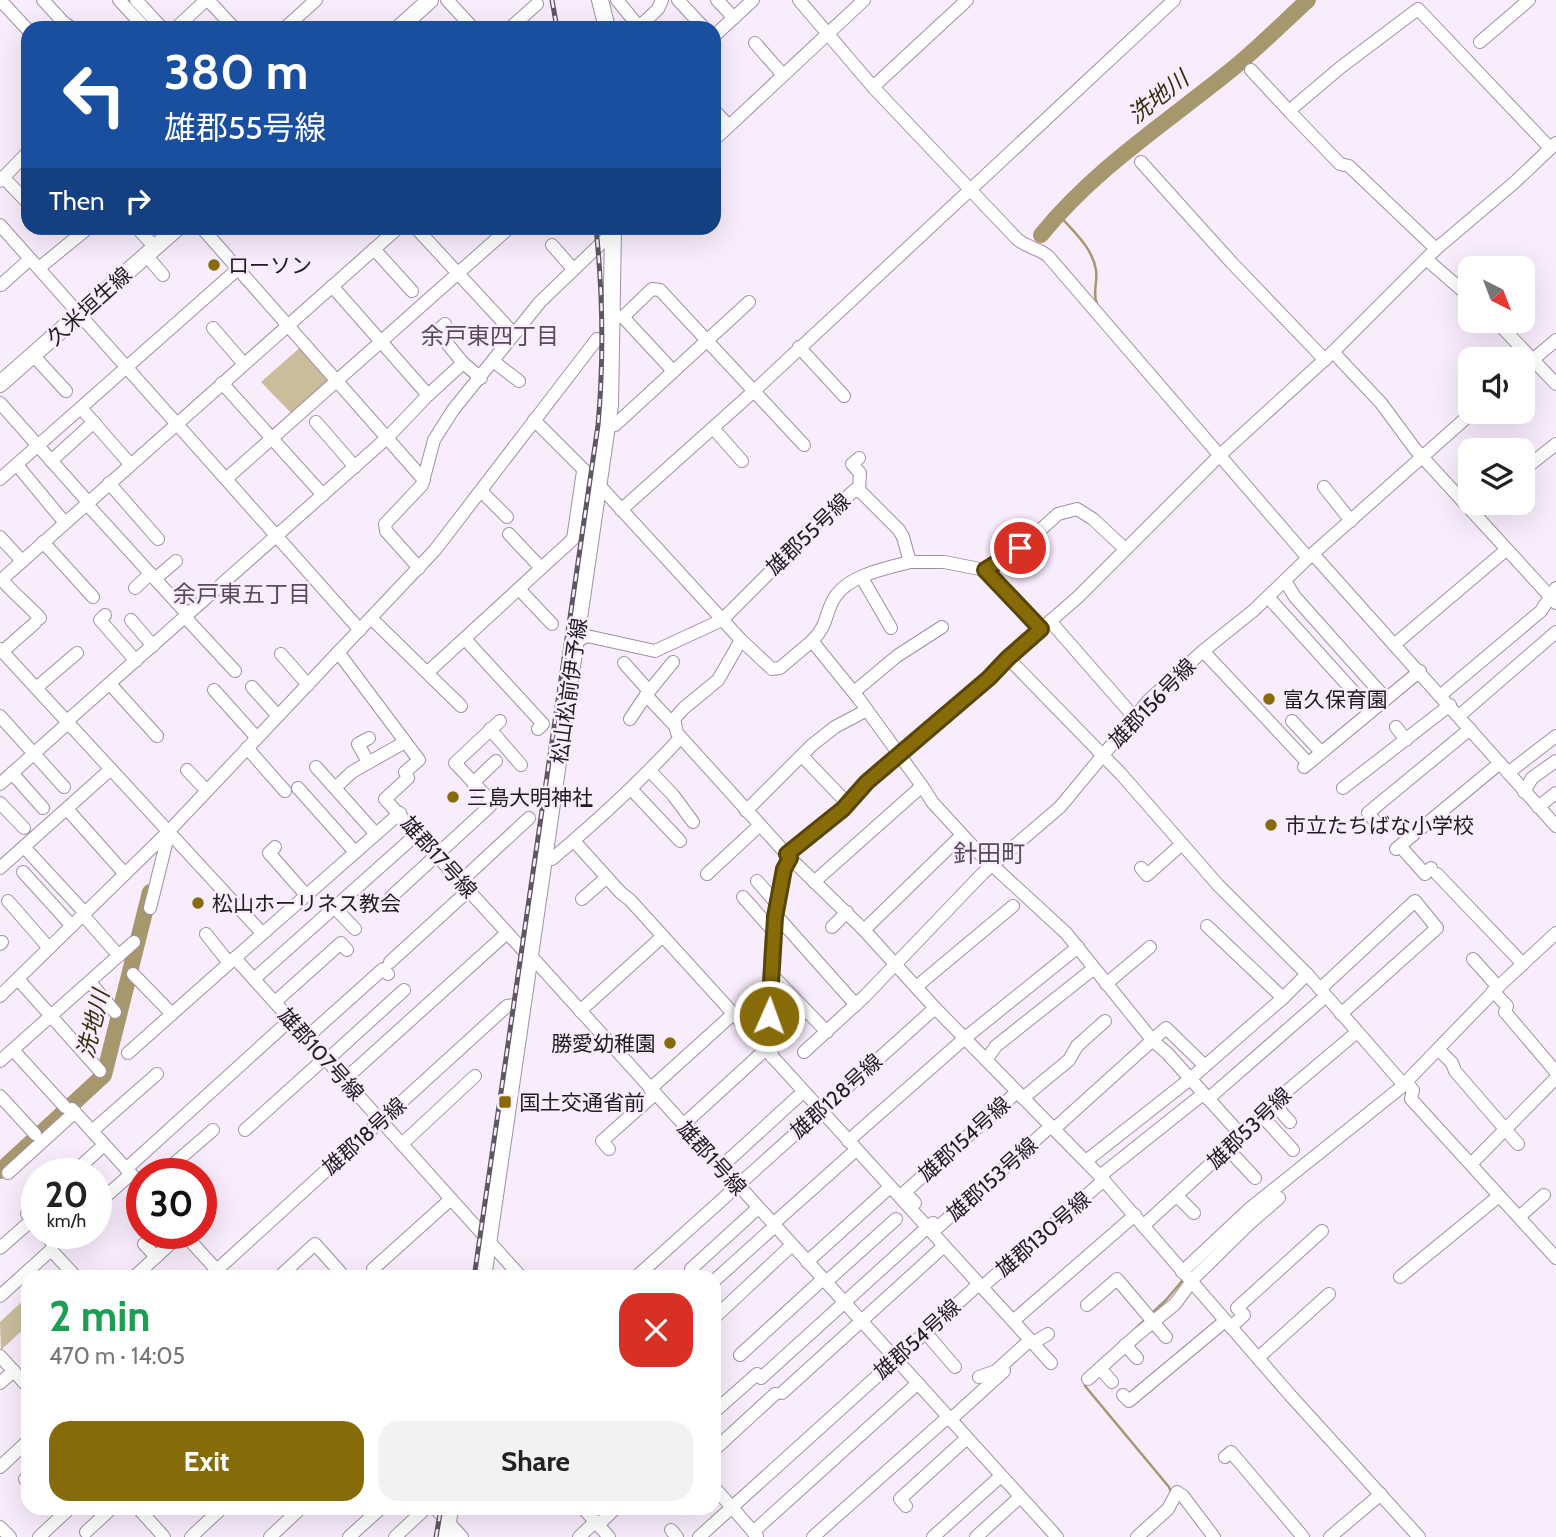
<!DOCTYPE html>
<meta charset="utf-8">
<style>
body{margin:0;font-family:Cabin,"Noto Sans JP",sans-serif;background:#f2f2f2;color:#222;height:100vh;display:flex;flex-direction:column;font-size:26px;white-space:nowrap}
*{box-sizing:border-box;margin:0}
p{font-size:23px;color:#767676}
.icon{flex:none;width:38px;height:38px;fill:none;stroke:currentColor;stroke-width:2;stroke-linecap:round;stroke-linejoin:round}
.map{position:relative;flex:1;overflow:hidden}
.side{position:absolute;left:21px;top:1270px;width:700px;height:245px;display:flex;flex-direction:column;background:#fff;border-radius:21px;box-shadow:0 7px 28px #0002}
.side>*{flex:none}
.banner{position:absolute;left:21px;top:21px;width:700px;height:214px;border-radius:21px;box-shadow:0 7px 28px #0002;background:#1a4fa0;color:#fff;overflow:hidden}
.needle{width:46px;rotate:138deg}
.fabs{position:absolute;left:1458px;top:256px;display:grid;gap:14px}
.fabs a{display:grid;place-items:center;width:77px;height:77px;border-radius:14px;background:#fff;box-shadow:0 7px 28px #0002;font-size:35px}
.speed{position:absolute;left:21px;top:1158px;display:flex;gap:14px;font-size:35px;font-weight:700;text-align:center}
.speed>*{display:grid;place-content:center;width:91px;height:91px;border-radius:50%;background:#fff;box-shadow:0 7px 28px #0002;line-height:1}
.speed small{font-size:18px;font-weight:400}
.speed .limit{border:10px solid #d22;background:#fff;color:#111}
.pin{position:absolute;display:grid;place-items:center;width:60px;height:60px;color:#fff;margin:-30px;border:4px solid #fff;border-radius:50%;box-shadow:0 2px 7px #0007}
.me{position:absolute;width:77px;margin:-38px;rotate:2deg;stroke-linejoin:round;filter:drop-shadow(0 0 5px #0008)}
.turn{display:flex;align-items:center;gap:24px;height:147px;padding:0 28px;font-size:32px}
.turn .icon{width:91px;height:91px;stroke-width:2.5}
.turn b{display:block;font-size:49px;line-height:60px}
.then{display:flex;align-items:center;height:66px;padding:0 28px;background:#0003;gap:14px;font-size:26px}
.round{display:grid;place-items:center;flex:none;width:74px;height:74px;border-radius:21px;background:#f2f2f2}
.head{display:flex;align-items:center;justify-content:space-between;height:119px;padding:0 28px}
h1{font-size:42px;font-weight:800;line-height:52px;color:#1e9e55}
.cta{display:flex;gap:14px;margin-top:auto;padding:14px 28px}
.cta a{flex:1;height:80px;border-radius:21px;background:#866b08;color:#fff;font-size:28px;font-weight:800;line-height:80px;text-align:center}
.cta a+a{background:#f2f2f2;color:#222}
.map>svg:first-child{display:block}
.green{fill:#c9bd9c}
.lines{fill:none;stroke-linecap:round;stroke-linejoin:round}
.stream{stroke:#a6976d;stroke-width:2.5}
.river{stroke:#a6976d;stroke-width:16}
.minor-casing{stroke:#9f90a3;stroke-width:14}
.major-casing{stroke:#9f90a3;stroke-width:18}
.minor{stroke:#fff;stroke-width:12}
.major{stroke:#fff;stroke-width:16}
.rail-casing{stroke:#5e5660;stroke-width:5}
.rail{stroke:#f9ecfd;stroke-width:2.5;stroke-dasharray:8;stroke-linecap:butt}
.route-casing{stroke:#574605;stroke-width:18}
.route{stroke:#866b08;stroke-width:12}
.poi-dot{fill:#866b08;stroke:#f9ecfd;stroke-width:2.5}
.labels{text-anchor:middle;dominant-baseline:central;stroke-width:5;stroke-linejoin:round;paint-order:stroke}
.poi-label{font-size:21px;fill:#211b22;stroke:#f9ecfd;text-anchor:start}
.street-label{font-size:21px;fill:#211b22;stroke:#f9ecfd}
.water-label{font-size:23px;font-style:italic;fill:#3a2e0a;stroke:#f9ecfd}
.neighbourhood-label{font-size:23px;fill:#584a5b;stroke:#f9ecfd}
.quarter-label{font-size:24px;fill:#584a5b;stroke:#f9ecfd}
</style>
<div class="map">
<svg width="1556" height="1537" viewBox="0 0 1556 1537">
<rect width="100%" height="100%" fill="#f9ecfd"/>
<g class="green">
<path d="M303 345 334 380 294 416 261 382Z"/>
<path d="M28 1296V1325L1 1350 0 1322Z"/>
</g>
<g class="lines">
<g class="stream">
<path d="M1058 214C1072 230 1093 248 1096 270 1098 282 1092 293 1097 304"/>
<path d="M1151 1314 1166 1300 1182 1281"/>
<path d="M1136 1328 1146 1319"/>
<path d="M1085 1383V1386L1169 1487 1171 1492"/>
</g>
<g class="river">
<path d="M1041 235C1096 167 1169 121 1236 66 1261 45 1284 22 1308 0"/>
<path d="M0 1171 104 1075 150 892"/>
</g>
<defs>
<g id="minor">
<path d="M0 0 28 30"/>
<path d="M43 0 64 23 72 28"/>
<path d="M119 0 145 28"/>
<path d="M136 0 162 28"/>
<path d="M208 0 234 28"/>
<path d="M447 0 473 28"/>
<path d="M617 0 640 28"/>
<path d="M678 0 704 28"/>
<path d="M717 0 734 18"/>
<path d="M799 0 873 87 1017 239C1026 247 1038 248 1048 256L1308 558"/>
<path d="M639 27 658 9 662 0"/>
<path d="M176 28 206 0"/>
<path d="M285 28 316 0"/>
<path d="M510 28 537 4"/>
<path d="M714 36 753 0"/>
<path d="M1480 42 1529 0"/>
<path d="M755 43 783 75"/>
<path d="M1251 70 1289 111"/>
<path d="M873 87 967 0"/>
<path d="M714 110 729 126"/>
<path d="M714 140 864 0"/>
<path d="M1141 162 1232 263 1325 360"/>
<path d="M3 177 28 203"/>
<path d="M0 181 28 152"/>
<path d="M0 225 360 630"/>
<path d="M137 228 155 247"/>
<path d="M202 228 424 480"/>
<path d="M416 228 514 334"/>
<path d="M552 245 573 269"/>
<path d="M374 249 412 291"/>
<path d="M1436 249 1349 166 1340 164 1289 111 1341 67 1418 9 1550 148"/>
<path d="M146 255 163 275"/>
<path d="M1426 259 1470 297"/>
<path d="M39 268 88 228"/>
<path d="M1 285 30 259"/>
<path d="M332 286 428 395"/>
<path d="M612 316 623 317 652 289 660 290 804 445"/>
<path d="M623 317 673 371"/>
<path d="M1495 320 1556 384"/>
<path d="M445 324 437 331 463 363 481 378"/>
<path d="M213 328 244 364"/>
<path d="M799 347 844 396"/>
<path d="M1333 352 1381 403 1415 449 1556 603"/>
<path d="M33 355 66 391"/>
<path d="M493 361 519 381"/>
<path d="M1522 369 1556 340"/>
<path d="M222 383 323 495"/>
<path d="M0 403 88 502"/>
<path d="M81 408 130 464"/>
<path d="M534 420 599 485 741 640 772 669 780 668 812 641 859 699 922 786 814 882"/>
<path d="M316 422 355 467"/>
<path d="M607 427 615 425 749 302"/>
<path d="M713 428 742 461"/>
<path d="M51 461 94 422"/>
<path d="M17 465 65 523"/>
<path d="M1522 471 1556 444"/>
<path d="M0 479 239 268"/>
<path d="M226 479 509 228"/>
<path d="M109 483 158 539"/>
<path d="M1324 487 1351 521"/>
<path d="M859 490 860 473 852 464 859 458"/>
<path d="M481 491 507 517"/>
<path d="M86 503 188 615"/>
<path d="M621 510 754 391 1174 0"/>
<path d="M509 534 541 568"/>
<path d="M0 537 22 561"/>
<path d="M43 542 93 597"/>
<path d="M1313 554 1556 826"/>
<path d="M419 568 386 531 385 524 422 485 434 440 453 410 540 302 615 230"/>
<path d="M985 570 1020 548 1058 514 1077 509 1093 519 1125 549"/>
<path d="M862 578 891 628"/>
<path d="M1 579C14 594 27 604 40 618"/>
<path d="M155 579 176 561"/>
<path d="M0 581 398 228"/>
<path d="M1285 581 1295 597 1386 699"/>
<path d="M135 588 150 574"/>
<path d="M519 589 552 624"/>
<path d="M1268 597 1371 711"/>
<path d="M105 615 100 620 136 661"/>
<path d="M185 617 235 671"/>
<path d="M371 618 461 706"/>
<path d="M131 620 153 646"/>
<path d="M1050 621 1134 717"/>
<path d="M465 639 543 724 538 729"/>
<path d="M741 640 718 680 684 708 674 719 677 733 790 858 864 930 935 1008 1100 1176 1290 1395 1419 1537"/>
<path d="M577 641 587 636 655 651 722 620 777 565 800 538 857 488 899 530 903 537 910 562H944L985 570 1041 629"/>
<path d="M812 641C829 624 824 614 835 597 849 575 887 568 910 562"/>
<path d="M1395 644 1506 550"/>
<path d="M0 649 262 933"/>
<path d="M3 651 35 623"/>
<path d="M1203 651 1308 763"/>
<path d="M338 652 419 760 405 772 408 778 385 799 522 949 531 956 1057 1537"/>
<path d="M281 654 308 685"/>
<path d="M1008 658 1121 774 1218 885 1307 974 1404 1085 1406 1082 1413 1090 1411 1099 1556 1258"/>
<path d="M624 663 649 691"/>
<path d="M428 672 573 539 583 471"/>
<path d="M110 684 157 736"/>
<path d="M252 687 278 716"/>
<path d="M36 688 77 653"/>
<path d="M214 690 257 738"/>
<path d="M854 692 897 656 942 627"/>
<path d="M646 695 673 724"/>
<path d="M1441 695 1541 611 1556 588"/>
<path d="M0 716 64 787"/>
<path d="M1459 716 1556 632"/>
<path d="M630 719 646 695 673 662"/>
<path d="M1292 721 1321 752"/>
<path d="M66 722 388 437 427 396 463 363"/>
<path d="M1396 727 1406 740"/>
<path d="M490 729 521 765"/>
<path d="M247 748 285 791"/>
<path d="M802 756 848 804"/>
<path d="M368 762 358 744 369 738"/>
<path d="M316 767 376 834"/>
<path d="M1304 767 1420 671"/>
<path d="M187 770 207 791"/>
<path d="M650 771 673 795 693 822"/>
<path d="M12 773 43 808"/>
<path d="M1508 773 1556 736"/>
<path d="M473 783 496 761"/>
<path d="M0 784 68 723"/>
<path d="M922 786 933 803 979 853 1066 933 1153 1041 1167 1053 1242 1136"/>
<path d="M298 788 355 852"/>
<path d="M335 788 352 772 405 742"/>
<path d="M1343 788 1450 705"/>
<path d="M632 790 680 841"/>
<path d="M1524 792 1532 778 1556 761"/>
<path d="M0 803 24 828"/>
<path d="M1538 807 1556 793"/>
<path d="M67 809 125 874"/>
<path d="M746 811 812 745 835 727 867 710"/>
<path d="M400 813 235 958 522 1278"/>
<path d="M1378 825 1368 813 1470 729"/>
<path d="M574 841 621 893 630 900 979 1284"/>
<path d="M1400 846 1425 874 1431 868"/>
<path d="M24 847 85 913"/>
<path d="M275 847 269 853 306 895"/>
<path d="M1396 849 1500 763"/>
<path d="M787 854 843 809 867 782 989 678 1008 658 1078 597 1219 456 1333 352 1436 249 1515 182 1556 143"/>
<path d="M545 860 552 859C597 821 640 782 680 738"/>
<path d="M0 868 111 769"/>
<path d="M1141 868 1147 875 1182 844"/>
<path d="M23 872 72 926"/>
<path d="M707 874 760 825"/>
<path d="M1437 874 1523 964"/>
<path d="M461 881 529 818"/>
<path d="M757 881 777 904"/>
<path d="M391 897 490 806 488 798 455 763 500 721"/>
<path d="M743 897 774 932"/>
<path d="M582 899 606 878"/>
<path d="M8 901 49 948"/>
<path d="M150 908 169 832"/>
<path d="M335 908 355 929"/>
<path d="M775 914 856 1005"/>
<path d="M83 915 119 956"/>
<path d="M1207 926 1283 998 1307 974"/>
<path d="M832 927 847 912"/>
<path d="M864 930 962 835"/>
<path d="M206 934 229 963"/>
<path d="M0 944 2 942"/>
<path d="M1473 959 1498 987"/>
<path d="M390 962 469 890"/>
<path d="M133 974 172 1014"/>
<path d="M771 974 827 1032"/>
<path d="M18 979 100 1071"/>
<path d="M254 979 418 833"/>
<path d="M90 982 115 1012"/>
<path d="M1106 984 1150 947"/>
<path d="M916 987 1013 906"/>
<path d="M1320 989 1415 901 1437 928 1341 1014"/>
<path d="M1493 991 1507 1006 1505 1012 1556 1072"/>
<path d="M0 996 169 831 435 550 597 339"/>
<path d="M275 1002 341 943 347 950"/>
<path d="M580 1011 663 936"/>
<path d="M307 1037 383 969 388 974"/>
<path d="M1438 1049 1452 1063 1455 1071 1518 1144"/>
<path d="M13 1050 65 1107"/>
<path d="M804 1052 865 996 983 873 1060 807 1148 701 1203 651 1253 611 1308 558 1474 411"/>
<path d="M128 1053 235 958"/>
<path d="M772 1057C768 1002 766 907 790 858"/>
<path d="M327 1060 404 990"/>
<path d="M986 1060 996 1046 1093 969"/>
<path d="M0 1061 134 942"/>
<path d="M344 1080 507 933"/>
<path d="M1406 1082 1498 987 1556 933"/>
<path d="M650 1089 733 1014"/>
<path d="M0 1096 35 1134"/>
<path d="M1023 1098 1069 1060 1077 1046 1105 1021"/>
<path d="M1208 1099 1326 996"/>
<path d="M1274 1104 1290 1122"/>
<path d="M72 1109 142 1186"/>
<path d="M1262 1116 1293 1150"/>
<path d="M683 1125 765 1050"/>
<path d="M1054 1129 1166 1028 1205 1066"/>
<path d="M245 1130 325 1058"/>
<path d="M92 1131 157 1074"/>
<path d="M848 1141 965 1038 1078 947"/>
<path d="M402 1144 475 1076"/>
<path d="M609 1149 602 1141 655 1094"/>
<path d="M1228 1149 1255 1178"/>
<path d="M1086 1161 1190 1079 1283 998"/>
<path d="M1471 1164 1556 1078"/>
<path d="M721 1167 803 1092"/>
<path d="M126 1169 290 1020"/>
<path d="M8 1173 75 1112"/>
<path d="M72 1174 104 1145"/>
<path d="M162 1174 213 1130"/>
<path d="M1100 1176 1203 1094"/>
<path d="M1177 1196 1194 1213"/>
<path d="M915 1203 905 1192 1017 1092"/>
<path d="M96 1205 131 1174"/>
<path d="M1519 1217 1544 1195"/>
<path d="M34 1222 27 1214 37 1206"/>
<path d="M933 1223 937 1228 1051 1126"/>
<path d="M773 1224 856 1150"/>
<path d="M1143 1226 1252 1126 1287 1091 1357 1032"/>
<path d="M44 1234 53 1243 63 1234"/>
<path d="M184 1234 224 1278"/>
<path d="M144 1244 156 1257"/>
<path d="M0 1248 32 1220"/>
<path d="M51 1250 77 1278"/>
<path d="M807 1262 890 1187"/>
<path d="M373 1269 451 1199"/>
<path d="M691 1269 758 1208"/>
<path d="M1182 1272 1248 1210 1404 1085"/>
<path d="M1400 1277 1499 1196"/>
<path d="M133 1278 181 1234"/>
<path d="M208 1278 507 1006 524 1004"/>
<path d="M278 1278 315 1244 340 1272 334 1278"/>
<path d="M635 1278 935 1008"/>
<path d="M714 1281 775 1226"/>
<path d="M826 1282 896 1219"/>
<path d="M982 1287 1104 1180"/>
<path d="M0 1296 51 1250 53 1243"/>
<path d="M1087 1305 1117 1279 1166 1337"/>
<path d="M715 1317 792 1245"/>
<path d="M1013 1321 1051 1363"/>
<path d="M1231 1327 1244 1315 1237 1308 1322 1231"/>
<path d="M925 1332 955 1367"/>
<path d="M1033 1343 1048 1334"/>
<path d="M1125 1345 1137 1358"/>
<path d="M740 1355 823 1279"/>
<path d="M0 1356 28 1387"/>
<path d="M1258 1358 1329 1294"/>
<path d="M1100 1368 1112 1382"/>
<path d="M979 1377 996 1371 1030 1340"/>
<path d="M761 1378 931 1224"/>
<path d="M1088 1379 1137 1335 1175 1304 1195 1277 1249 1224 1279 1198"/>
<path d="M0 1383 14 1371"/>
<path d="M782 1393 944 1246"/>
<path d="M1123 1395 1129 1401 1225 1321"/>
<path d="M714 1412 757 1374"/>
<path d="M950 1420 1004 1371"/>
<path d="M714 1450 775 1394"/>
<path d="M1225 1457 1231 1452 1303 1537"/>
<path d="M0 1467 28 1441"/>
<path d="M25 1479 28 1476"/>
<path d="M714 1487 757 1536"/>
<path d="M906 1506 900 1499 967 1438"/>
<path d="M138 1508 164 1537"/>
<path d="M435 1508 462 1537"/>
<path d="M583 1508 609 1537"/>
<path d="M598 1525 616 1508"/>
<path d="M0 1527 10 1537"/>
<path d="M671 1530 677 1537"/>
<path d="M86 1532 112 1508"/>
<path d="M753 1532 918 1383"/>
<path d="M39 1537 70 1508"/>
<path d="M191 1537 222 1508"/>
<path d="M270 1537 301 1508"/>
<path d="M349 1537 381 1508"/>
<path d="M395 1537 426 1508"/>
<path d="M579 1537 595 1522"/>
<path d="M699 1537 979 1284 1013 1321 1135 1215"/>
<path d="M813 1537 948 1417"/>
<path d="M933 1537 1001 1476"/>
<path d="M976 1537 1020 1497"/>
<path d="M1137 1537 1168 1509 1177 1492 1183 1496 1214 1537"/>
<path d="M1330 1537 1381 1494"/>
</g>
<g id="major">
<path d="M600 0 607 28"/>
<path d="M399 28 430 0"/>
<path d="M0 384 177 228"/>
<path d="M483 1278 610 405 613 228"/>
<path d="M446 1537 450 1508"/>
</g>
</defs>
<use href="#minor" class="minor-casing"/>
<use href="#major" class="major-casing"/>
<use href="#minor" class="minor"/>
<use href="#major" class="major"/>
<defs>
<g id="rail">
<path d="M552 0 557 28"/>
<path d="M474 1278 598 425C604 358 603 295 596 228"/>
<path d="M436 1537 441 1508"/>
</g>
</defs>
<use href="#rail" class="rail-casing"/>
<use href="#rail" class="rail"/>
</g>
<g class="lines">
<defs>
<path id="route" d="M769 1016 775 917 784 869 790 858 787 854 843 809 867 782 989 678 1008 658 1041 629 985 570 1020 548"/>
</defs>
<use href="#route" class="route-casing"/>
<use href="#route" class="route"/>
</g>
<g class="poi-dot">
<circle cx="214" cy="265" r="7"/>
<circle cx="1269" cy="699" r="7"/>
<circle cx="453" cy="797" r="7"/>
<circle cx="1271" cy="825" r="7"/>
<circle cx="198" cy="903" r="7"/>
<circle cx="670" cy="1043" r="7"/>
<rect x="498" y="1095" width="14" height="14" rx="3.5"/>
</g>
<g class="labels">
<g class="poi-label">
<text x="228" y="265">ローソン</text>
<text x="1283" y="699">富久保育園</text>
<text x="467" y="797">三島大明神社</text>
<text x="1285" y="825">市立たちばな小学校</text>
<text x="212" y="903">松山ホーリネス教会</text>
<text x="656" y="1043" text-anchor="end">勝愛幼稚園</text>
<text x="519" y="1102">国土交通省前</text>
</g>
<g class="street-label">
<text transform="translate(89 306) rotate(-42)">久米垣生線</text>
<text transform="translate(808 534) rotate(-44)">雄郡55号線</text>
<text transform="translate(569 691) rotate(-82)">松山松前伊予線</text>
<text transform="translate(1152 703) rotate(-46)">雄郡156号線</text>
<text transform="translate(439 857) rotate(48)">雄郡17号線</text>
<text transform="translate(321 1054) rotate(48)">雄郡107号線</text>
<text transform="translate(836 1096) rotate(-42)">雄郡128号線</text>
<text transform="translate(1249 1128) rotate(-44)">雄郡53号線</text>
<text transform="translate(364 1136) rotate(-42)">雄郡18号線</text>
<text transform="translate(964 1139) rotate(-42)">雄郡154号線</text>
<text transform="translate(712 1158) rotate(48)">雄郡1号線</text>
<text transform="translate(992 1179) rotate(-42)">雄郡153号線</text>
<text transform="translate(1043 1234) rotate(-41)">雄郡130号線</text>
<text transform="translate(917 1339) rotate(-42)">雄郡54号線</text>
</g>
<g class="water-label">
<text transform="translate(1158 97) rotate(-38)">洗地川</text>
<text transform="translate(93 1024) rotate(-76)">洗地川</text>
</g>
<g class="neighbourhood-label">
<text x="490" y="336">余戸東四丁目</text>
<text x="242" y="594">余戸東五丁目</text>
</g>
<g class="quarter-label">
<text x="989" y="853">針田町</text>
</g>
</g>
</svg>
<div class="fabs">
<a><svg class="needle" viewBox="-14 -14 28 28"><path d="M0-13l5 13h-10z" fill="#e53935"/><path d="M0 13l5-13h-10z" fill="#767676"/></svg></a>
<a><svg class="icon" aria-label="sound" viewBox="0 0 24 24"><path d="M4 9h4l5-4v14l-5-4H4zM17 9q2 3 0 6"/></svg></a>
<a><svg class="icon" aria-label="layers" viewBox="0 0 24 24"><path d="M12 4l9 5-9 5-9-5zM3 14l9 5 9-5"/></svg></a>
</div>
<div class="speed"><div>20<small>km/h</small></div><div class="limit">30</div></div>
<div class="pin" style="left:1020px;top:548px;background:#d93025"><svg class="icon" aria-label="arrive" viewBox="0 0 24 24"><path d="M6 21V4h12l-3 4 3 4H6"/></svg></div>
<svg class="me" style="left:769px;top:1016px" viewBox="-20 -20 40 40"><circle r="17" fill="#866b08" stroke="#fff" stroke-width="3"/><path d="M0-11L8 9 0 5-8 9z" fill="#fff"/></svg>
<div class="banner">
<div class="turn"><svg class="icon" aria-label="left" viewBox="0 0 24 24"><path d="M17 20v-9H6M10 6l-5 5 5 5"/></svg><div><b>380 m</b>雄郡55号線</div></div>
<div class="then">Then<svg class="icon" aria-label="right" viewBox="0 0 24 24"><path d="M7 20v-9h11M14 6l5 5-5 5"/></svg></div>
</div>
<section class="side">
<div class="head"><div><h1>2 min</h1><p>470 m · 14:05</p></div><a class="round" style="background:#d93025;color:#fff"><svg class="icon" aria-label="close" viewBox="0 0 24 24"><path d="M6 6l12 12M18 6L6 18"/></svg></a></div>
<div class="cta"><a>Exit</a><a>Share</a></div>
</section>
</div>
